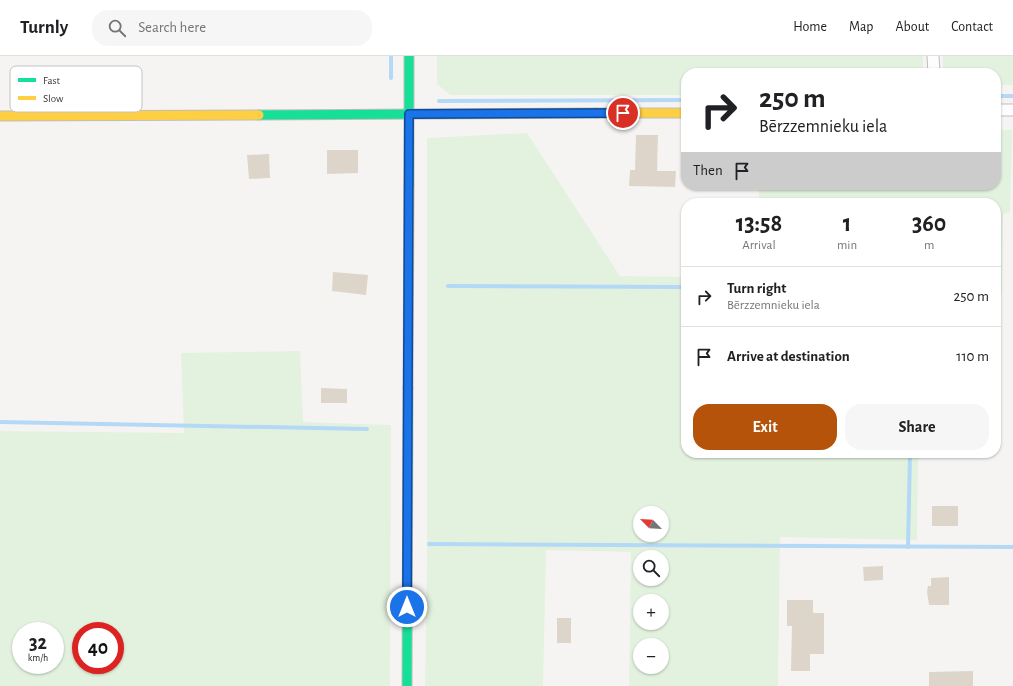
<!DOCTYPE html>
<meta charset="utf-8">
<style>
body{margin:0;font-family:"Alegreya Sans",sans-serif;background:#f6f6f6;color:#202124;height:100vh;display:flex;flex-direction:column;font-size:15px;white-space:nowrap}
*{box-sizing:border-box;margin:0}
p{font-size:13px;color:#757577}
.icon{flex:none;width:22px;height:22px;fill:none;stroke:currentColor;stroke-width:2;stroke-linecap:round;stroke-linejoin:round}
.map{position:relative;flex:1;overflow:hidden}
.sheet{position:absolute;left:681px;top:142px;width:320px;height:260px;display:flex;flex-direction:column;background:#fff;border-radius:16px;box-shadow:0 1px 3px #0004}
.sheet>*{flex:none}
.hud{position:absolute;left:681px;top:12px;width:320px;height:122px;border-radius:16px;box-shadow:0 1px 3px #0004;background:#fff;color:#202124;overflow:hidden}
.needle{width:26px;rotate:294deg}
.controls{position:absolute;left:633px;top:450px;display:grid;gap:8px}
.controls a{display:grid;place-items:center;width:36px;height:36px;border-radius:50%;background:#fff;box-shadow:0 1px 3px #0004;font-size:20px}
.speed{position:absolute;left:12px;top:566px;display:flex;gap:8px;font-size:20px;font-weight:700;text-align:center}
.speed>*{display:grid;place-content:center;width:52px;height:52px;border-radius:50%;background:#fff;box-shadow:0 1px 3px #0004;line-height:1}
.speed small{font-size:10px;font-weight:400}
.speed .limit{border:6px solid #d22;background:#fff;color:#111}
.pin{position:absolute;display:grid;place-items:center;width:34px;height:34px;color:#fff;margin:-17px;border:2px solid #fff;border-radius:50%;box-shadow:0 1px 4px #0007}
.me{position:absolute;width:44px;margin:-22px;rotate:0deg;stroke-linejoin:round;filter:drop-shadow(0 0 3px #0008)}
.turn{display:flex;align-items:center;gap:14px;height:84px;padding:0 12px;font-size:18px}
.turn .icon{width:52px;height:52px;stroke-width:2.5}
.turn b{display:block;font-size:28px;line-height:34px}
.then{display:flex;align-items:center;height:38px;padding:0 12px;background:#0003;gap:8px;font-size:15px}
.eta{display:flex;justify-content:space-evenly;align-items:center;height:68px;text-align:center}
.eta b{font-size:24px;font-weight:700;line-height:28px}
.cta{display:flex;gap:8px;margin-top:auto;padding:8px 12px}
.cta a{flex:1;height:46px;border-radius:16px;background:#b45309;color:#fff;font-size:16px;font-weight:700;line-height:46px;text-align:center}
.cta a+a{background:#f6f6f6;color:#202124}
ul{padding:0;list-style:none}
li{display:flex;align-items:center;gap:12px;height:60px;padding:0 12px;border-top:1px solid #e0e0e0}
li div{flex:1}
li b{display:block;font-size:15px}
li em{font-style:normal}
header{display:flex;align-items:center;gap:24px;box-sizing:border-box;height:56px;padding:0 20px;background:#fff;border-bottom:1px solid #e0e0e0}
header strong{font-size:19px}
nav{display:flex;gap:22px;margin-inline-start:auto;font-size:14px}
.search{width:280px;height:36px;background:#f6f6f6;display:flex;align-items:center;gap:10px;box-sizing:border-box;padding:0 14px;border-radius:16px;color:#757577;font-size:15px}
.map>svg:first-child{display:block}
.green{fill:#e3f2df;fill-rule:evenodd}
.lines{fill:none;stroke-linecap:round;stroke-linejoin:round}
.stream{stroke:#b4d9f6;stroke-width:4}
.building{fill:#ded5ca}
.street-casing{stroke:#bebebc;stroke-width:13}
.fast-casing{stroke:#bebebc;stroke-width:11}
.slow-casing{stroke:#bebebc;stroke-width:11}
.street{stroke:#fefdfd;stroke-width:11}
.fast{stroke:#16e098;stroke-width:9}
.slow{stroke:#ffcf43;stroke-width:9}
.route-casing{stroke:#114b97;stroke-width:10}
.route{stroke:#1a73e8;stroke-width:7}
.key{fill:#fff;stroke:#c4c3c3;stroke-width:1}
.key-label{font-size:11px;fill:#393837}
</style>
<header>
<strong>Turnly</strong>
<div class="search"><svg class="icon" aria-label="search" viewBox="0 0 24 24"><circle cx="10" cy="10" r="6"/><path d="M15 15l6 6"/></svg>Search here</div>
<nav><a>Home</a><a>Map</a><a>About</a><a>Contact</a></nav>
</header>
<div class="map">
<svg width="1013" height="630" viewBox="0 0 1013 630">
<rect width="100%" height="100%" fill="#f6f4f2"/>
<g class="green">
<path d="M437 0H923V17H686V39H450L437 28Z"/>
<path d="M943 0H1013V29H996V17H943Z"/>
<path d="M996 74H1012L1010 156 1003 158 1002 237H996V147H759V129H996Z"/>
<path d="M527 77 620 220 686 221V397H918L917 484 780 481 778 630H629L631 496 546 494 543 630H425L427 504V82ZM640 457H662V479H640ZM640 501H662V523H640ZM640 545H662V567H640ZM640 589H662V611H640Z"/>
<path d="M300 295 303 366 391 369 390 630H0V375L184 377 181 297ZM21 575H55V609H21ZM81 575H115V609H81Z"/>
</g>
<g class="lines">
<g class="stream">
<path d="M391 0V22"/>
<path d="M996 40H1013"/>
<path d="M439 45 686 44"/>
<path d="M448 230 686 231"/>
<path d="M996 231H998L997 156"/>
<path d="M0 366 367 373"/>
<path d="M429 488 1013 491"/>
<path d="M908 491 910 397"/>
</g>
</g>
<g class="building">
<path d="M636 79H658L657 115H676L675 131 629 130 630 114H635Z"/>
<path d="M327 94H358V117L327 118Z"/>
<path d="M269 98 270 122 249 123 247 99Z"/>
<path d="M333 216 368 219 366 239 332 235Z"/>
<path d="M321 332 347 333V347H321Z"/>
<rect x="932" y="450" width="26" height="20"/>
<path d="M883 510V524L864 525 863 511Z"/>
<path d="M949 521V549H929L927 536 928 530H931V522Z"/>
<path d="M787 544H813V557H824V598H810V615H791L792 570H787Z"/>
<rect x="557" y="562" width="14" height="25"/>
<path d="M973 615V630H929V616Z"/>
</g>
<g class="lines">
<defs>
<g id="street">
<path d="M933 0 934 17"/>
<path d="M996 54H1013"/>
</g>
<g id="fast">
<path d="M259 59 597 57"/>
<path d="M409 129V0"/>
<path d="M407 630 408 332"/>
</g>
<g id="slow">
<path d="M597 57H686"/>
<path d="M0 60 259 59"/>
<path d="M408 332 409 129"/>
</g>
</defs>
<use href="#street" class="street-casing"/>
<use href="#fast" class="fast-casing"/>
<use href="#slow" class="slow-casing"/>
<use href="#street" class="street"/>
<use href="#fast" class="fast"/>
<use href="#slow" class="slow"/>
</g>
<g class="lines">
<defs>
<path id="route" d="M407 551 409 58 623 57"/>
</defs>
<use href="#route" class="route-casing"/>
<use href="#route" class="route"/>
</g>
<rect x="10" y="10" width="132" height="46" rx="6" class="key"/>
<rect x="18" y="22" width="18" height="4" fill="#16e098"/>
<rect x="18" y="40" width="18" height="4" fill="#ffcf43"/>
<g class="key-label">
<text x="43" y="28">Fast</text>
<text x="43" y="46">Slow</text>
</g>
</svg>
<div class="controls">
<a><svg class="needle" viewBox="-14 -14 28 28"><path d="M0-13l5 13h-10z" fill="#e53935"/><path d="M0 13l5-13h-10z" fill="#757577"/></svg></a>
<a><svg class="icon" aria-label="search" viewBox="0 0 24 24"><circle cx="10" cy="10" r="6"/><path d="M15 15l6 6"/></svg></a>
<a>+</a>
<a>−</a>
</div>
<div class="speed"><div>32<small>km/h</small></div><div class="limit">40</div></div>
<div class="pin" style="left:623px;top:57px;background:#d93025"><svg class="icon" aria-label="arrive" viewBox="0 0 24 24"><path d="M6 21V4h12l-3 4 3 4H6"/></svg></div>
<svg class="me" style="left:407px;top:551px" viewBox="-20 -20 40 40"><circle r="17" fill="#1a73e8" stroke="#fff" stroke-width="3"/><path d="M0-11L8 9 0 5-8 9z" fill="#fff"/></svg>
<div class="hud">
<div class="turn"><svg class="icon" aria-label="right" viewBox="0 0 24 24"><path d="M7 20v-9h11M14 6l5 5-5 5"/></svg><div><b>250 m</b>Bērzzemnieku iela</div></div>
<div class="then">Then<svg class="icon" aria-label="arrive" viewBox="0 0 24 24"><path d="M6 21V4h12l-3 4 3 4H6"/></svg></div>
</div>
<section class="sheet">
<div class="eta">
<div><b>13:58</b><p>Arrival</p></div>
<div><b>1</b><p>min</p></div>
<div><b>360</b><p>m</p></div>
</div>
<ul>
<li><svg class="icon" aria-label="right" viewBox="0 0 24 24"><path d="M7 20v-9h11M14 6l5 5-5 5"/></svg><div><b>Turn right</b><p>Bērzzemnieku iela</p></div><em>250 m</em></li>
<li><svg class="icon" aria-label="arrive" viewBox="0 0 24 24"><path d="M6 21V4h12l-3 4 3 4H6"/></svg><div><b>Arrive at destination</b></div><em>110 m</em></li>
</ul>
<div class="cta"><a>Exit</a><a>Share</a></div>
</section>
</div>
